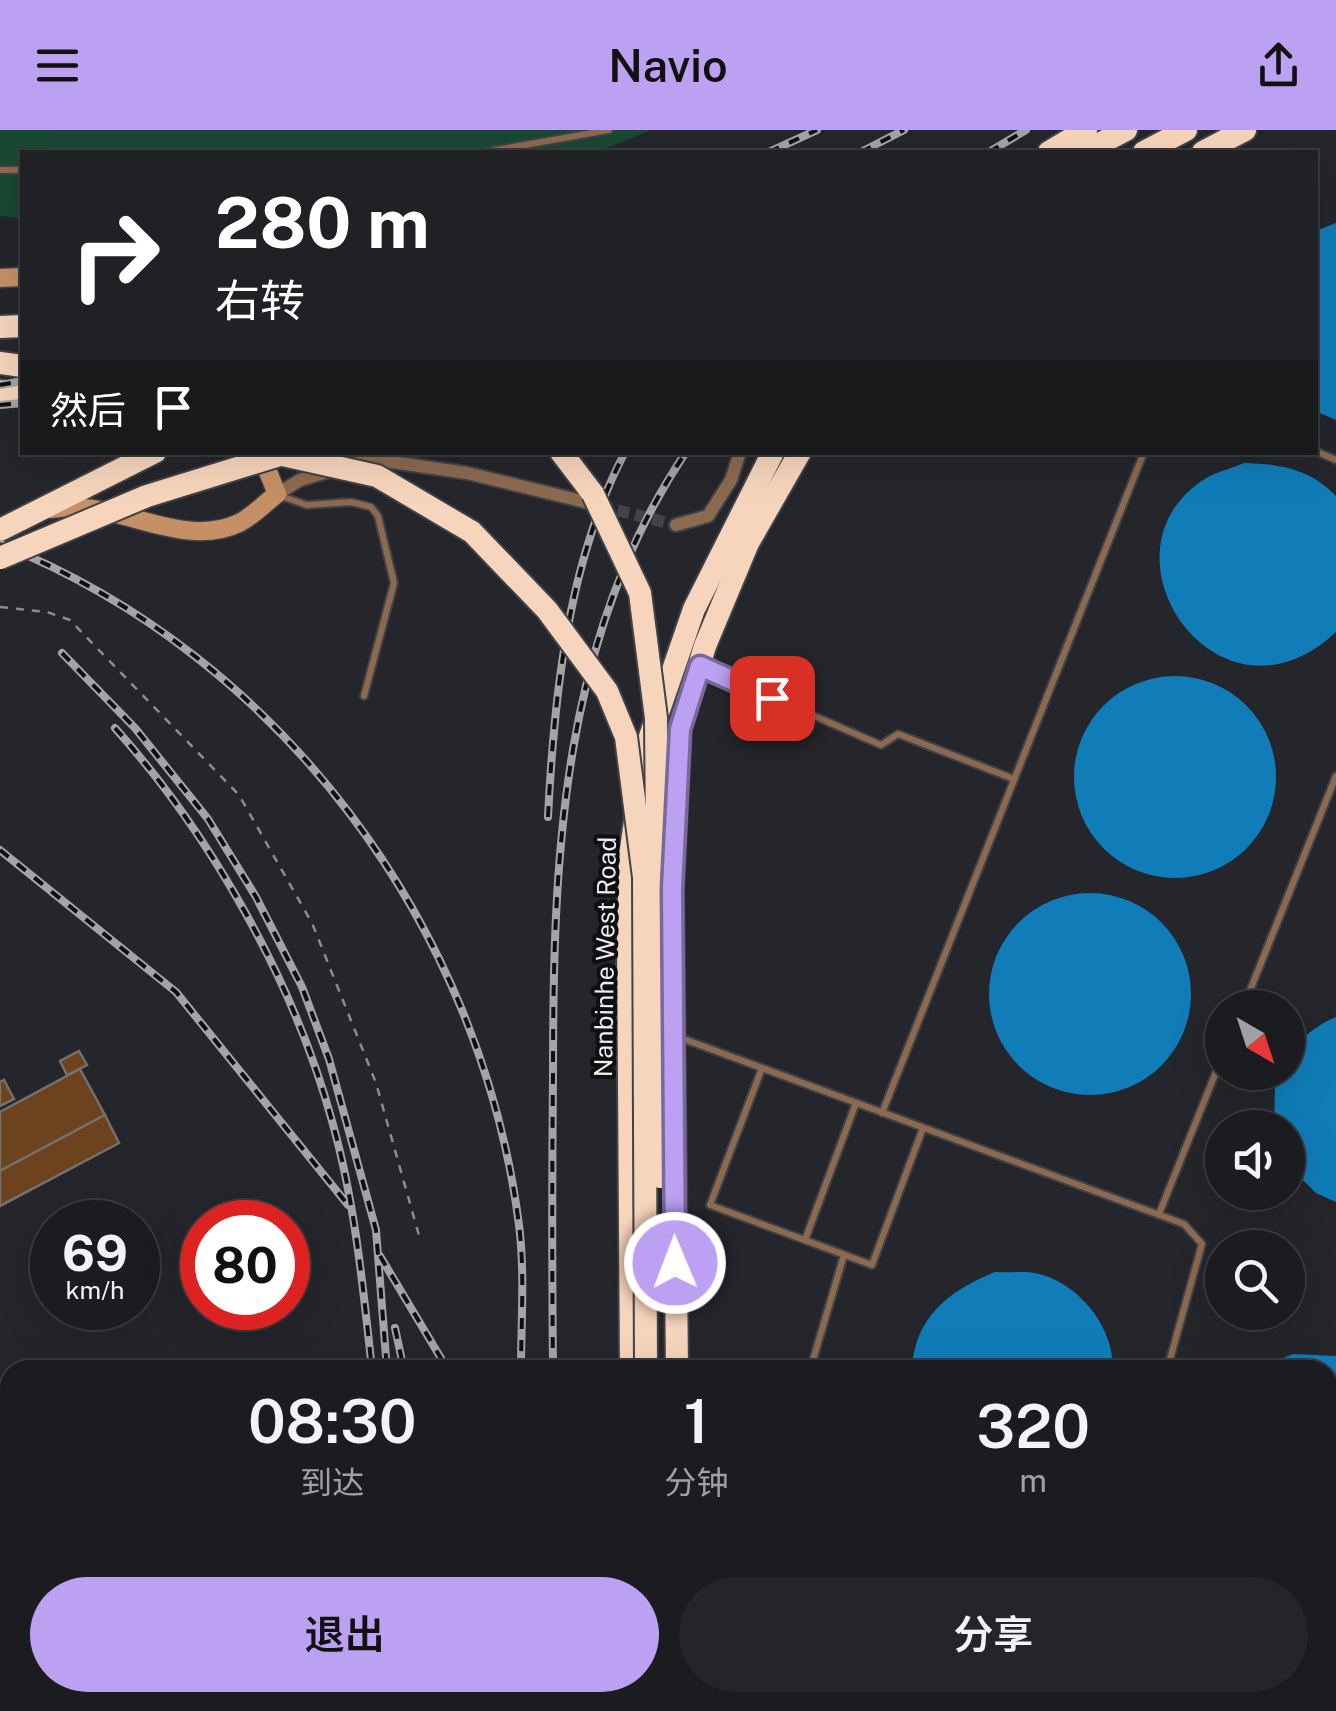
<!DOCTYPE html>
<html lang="zh">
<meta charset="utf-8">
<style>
body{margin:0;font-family:"Public Sans","Noto Sans SC",sans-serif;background:#242529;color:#f1f3f6;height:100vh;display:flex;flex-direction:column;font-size:38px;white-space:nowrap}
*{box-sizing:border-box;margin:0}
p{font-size:32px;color:#a0a1a5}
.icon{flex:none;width:55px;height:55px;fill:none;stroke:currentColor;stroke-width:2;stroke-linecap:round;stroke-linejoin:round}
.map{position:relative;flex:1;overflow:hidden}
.sheet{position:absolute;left:0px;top:1230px;width:1338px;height:352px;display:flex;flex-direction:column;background:#1b1c20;border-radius:30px 30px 0 0;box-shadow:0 10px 40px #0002,0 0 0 2px #393a3e}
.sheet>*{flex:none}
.guide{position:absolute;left:20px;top:20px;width:1298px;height:305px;border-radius:0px;box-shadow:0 10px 40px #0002,0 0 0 2px #393a3e;background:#202124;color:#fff;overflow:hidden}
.needle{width:65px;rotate:141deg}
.tools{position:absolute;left:1205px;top:860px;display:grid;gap:20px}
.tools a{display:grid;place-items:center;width:100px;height:100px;border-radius:50%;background:#1b1c20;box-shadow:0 10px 40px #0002,0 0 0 2px #393a3e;font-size:50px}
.speed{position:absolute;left:30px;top:1070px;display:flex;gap:20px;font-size:50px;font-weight:700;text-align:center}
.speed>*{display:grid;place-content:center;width:130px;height:130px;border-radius:50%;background:#1b1c20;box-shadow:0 10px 40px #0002,0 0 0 2px #393a3e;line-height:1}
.speed small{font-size:25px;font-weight:400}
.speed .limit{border:15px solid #d22;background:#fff;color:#111}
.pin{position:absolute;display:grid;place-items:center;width:85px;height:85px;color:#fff;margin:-42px;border-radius:20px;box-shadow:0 5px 15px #0006}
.me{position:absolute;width:110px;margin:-55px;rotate:359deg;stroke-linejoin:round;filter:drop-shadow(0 0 8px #0008)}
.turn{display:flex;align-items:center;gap:35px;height:210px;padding:0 30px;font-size:45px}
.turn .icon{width:130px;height:130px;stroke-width:2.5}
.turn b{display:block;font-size:70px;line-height:85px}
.then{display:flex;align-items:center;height:95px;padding:0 30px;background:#0003;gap:20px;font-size:38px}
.eta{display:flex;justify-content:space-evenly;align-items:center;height:170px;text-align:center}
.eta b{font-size:60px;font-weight:600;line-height:70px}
.action{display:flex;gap:20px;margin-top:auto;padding:20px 30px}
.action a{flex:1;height:115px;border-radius:60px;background:#bca0f2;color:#111;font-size:40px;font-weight:600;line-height:115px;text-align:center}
.action a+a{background:#242529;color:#f1f3f6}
header{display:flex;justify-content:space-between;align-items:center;height:130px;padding:0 30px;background:#bca0f2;color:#111;font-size:45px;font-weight:600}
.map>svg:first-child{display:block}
.green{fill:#194833}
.water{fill:#107db9}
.building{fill:#6c431e;stroke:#76706c;stroke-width:2.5}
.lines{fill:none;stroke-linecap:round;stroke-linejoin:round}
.street-tunnel{stroke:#424449;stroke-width:12;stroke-dasharray:12 6;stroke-linecap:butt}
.lane-casing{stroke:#404247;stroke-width:10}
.street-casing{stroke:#404247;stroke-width:16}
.secondary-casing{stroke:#404247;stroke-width:21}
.highway-casing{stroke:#404247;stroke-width:26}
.path{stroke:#8b8d91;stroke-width:2.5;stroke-dasharray:8 8;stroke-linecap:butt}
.lane{stroke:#8c6a50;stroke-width:6}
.street{stroke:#8c6a50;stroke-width:12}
.secondary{stroke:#c69066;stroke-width:18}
.highway{stroke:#f7d5bc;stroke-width:22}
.rail-casing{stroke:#a2a4a8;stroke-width:8}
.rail{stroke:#0e0f11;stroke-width:4;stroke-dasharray:11;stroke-linecap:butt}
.highway-bridge-casing{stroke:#404247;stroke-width:26;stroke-linecap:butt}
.highway-bridge{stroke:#f7d5bc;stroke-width:22}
.route-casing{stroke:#7a689d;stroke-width:25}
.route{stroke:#bca0f2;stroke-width:18}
.labels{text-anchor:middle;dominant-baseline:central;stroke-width:8;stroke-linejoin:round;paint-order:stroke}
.street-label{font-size:25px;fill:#eceef1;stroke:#0e0f11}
</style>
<header><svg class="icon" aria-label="menu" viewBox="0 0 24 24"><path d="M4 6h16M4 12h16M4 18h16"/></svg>Navio<svg class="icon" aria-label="share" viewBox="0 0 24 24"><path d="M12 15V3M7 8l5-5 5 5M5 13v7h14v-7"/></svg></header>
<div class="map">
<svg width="1336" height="1581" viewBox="0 0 1336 1581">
<rect width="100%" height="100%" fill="#24262b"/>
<path class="green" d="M0 0H652L596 22H22V88L0 86Z"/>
<g class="water">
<path d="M1336 93V290L1315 281V101Z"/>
<path d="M1244 333C1281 334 1310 339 1336 366V502C1219 613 1086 420 1208 347 1219 341 1233 338 1244 333Z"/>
<circle cx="1175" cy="647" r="101"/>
<circle cx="1090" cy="864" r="101"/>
<path d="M1336 887V1072L1316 1063 1288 1035V998L1274 997 1275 958 1282 943 1288 942C1288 916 1312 897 1336 887Z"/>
<path d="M995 1142C1008 1143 1023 1141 1035 1143 1078 1152 1114 1196 1113 1240H912C914 1187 950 1160 995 1142Z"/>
<path d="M1293 1224 1336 1226V1422L1328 1425V1240H1254Z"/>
<path d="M1328 1483 1336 1499V1581H1152L1149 1573 1328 1572Z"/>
</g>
<g class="building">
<path d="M79 921 87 935 67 945 60 931Z"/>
<path d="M80 939 105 985 0 1041V982Z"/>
<path d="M4 950 14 969 0 976V952Z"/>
<path d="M105 985 119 1013 0 1076V1041Z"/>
</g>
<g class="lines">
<path class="street-tunnel" d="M600 376 676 395"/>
<defs>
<g id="lane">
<path d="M485 22 609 0"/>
<path d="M0 40H22"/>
<path d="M1315 321 1336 330"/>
<path d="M278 365 307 375 351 372 371 377 378 386 394 453 364 566"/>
<path d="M704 538 881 615 898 604 1014 649"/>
<path d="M1243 878 1336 646"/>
<path d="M681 908 1184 1094 1202 1114 1167 1240"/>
<path d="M762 938 710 1075 872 1135 923 998"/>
<path d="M882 983 1144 322"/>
<path d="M1159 1084 1222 927"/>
<path d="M805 1110 856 973"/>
<path d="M810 1240 844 1125"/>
<path d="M917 1572 946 1581"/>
<path d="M209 1581 221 1572"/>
<path d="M1072 1581 1075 1572"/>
</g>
<g id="street">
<path d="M277 364 300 350 371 329 467 343 598 375"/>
<path d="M676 395 708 386 731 350 740 322"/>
</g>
<g id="secondary">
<path d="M0 148 22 147"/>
<path d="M52 379C114 367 180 421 239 393 252 387 265 373 277 364L260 322"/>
</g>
<g id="highway">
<path d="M1049 22 1086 0"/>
<path d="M1084 22 1126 0"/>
<path d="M1144 22 1186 0"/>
<path d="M1203 22 1245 0"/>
<path d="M0 197 22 196"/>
<path d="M0 233 22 236"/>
<path d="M0 261 22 266"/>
<path d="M561 322 593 364"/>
<path d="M0 400 155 322"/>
<path d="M631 1240 628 808 630 725 646 618 694 479 773 322"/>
<path d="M677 1240 672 758 680 599 705 516 748 413 800 322"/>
<path d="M649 1572V1581"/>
<path d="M681 1572V1581"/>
</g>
</defs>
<use href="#lane" class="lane-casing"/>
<use href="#street" class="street-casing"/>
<use href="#secondary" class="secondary-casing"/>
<use href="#highway" class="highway-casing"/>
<path class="path" d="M0 477 47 482 70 490 239 665 312 793 376 953 420 1109"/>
<use href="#lane" class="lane"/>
<use href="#street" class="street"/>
<use href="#secondary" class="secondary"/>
<use href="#highway" class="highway"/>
<defs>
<g id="rail">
<path d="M769 22 817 0"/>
<path d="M861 22 904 0"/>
<path d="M989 22 1026 0"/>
<path d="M0 255 22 251"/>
<path d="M0 275 22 273"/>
<path d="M0 414C281 526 481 797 519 1095 525 1142 521 1193 521 1240"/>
<path d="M62 523 135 598 208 689 256 767 302 857 329 929 376 1100 387 1240"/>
<path d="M115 598C211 705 294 852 332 991 355 1072 363 1157 372 1240"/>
<path d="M548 687C554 566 568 431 625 322"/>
<path d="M0 720 176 862 348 1075"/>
<path d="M380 1126 448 1240"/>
<path d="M395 1198 404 1240"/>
<path d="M553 1240C552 1141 552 1042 553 944 553 729 561 507 686 322"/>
<path d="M473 1572 476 1581"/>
<path d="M503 1572 504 1581"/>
<path d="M559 1572 561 1581"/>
<path d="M264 1581 271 1572"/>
<path d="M395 1581 397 1572"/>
<path d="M520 1581V1572"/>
<path d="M536 1581V1572"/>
</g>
</defs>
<use href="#rail" class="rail-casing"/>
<use href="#rail" class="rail"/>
<defs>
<g id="highway-bridge">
<path d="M269 322 377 346 472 402 547 480 607 561 626 607 644 747 646 1240"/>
<path d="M593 364 640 463 656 588 660 1047"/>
<path d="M0 428 147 366 283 324"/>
</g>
</defs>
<use href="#highway-bridge" class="highway-bridge-casing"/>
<use href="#highway-bridge" class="highway-bridge"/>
</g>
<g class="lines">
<defs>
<path id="route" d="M675 1133 672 758 680 599 700 536 772 568"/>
</defs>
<use href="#route" class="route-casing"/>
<use href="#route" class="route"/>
</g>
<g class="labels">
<g class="street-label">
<text transform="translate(605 827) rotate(-89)">Nanbinhe West Road</text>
</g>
</g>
</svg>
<div class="tools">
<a><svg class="needle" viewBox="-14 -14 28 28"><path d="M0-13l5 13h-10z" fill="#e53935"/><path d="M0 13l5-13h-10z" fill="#a0a1a5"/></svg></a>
<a><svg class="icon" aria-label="sound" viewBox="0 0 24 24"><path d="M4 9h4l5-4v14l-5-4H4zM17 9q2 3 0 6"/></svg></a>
<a><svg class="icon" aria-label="search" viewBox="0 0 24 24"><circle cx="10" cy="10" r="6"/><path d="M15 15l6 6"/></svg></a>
</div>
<div class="speed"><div>69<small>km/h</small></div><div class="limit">80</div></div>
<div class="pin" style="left:772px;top:568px;background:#d93025"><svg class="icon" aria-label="arrive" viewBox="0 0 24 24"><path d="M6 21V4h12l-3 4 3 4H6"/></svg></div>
<svg class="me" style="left:675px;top:1133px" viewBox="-20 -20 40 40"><circle r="17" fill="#bca0f2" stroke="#fff" stroke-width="3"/><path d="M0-11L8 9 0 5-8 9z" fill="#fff"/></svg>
<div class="guide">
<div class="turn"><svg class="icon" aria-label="right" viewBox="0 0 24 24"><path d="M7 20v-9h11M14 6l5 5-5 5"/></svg><div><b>280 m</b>右转</div></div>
<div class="then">然后<svg class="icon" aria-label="arrive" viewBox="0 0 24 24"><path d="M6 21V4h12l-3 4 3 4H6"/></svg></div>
</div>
<section class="sheet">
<div class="eta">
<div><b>08:30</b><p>到达</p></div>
<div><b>1</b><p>分钟</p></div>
<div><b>320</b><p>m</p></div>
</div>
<div class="action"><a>退出</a><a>分享</a></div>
</section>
</div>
